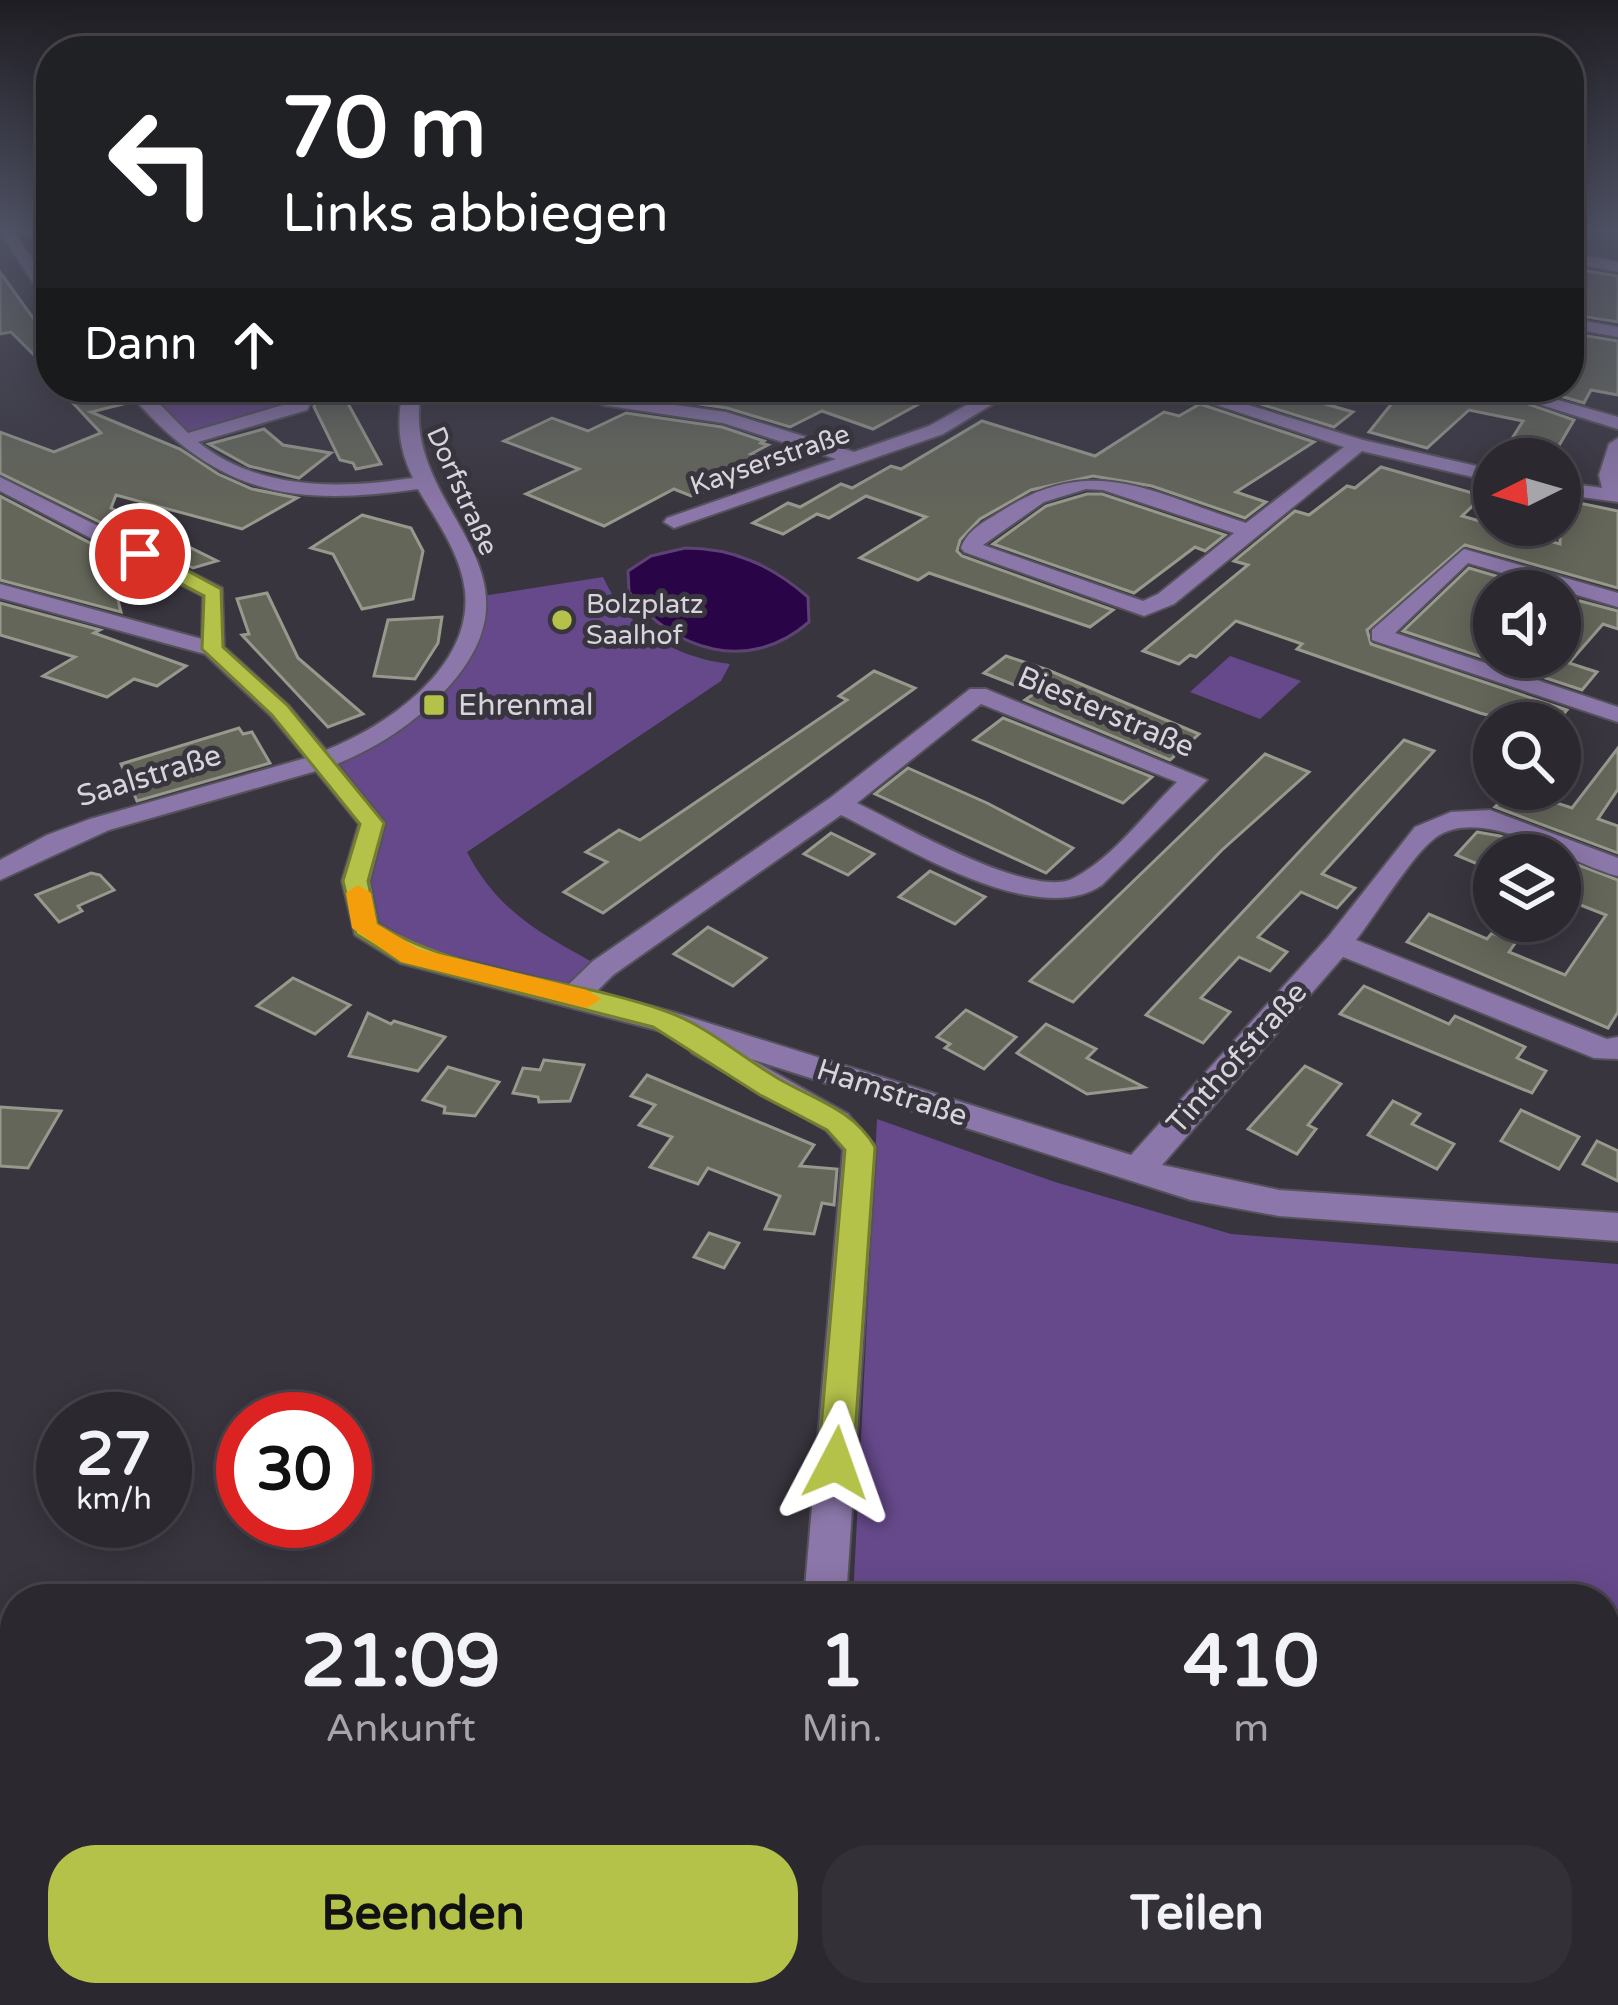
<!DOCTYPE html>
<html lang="de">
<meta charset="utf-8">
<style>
body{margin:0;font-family:"Varela Round",sans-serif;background:#333037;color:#f1f3f6;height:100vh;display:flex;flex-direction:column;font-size:45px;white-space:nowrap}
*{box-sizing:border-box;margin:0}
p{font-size:39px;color:#a6a6aa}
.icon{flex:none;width:66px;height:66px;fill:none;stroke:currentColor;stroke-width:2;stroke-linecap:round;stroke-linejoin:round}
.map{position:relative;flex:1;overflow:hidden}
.side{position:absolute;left:0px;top:1584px;width:1620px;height:423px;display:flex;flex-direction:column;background:#2b282f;border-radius:48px 48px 0 0;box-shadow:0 6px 30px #0003,0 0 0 3px #47444b}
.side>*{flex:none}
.hud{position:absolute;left:36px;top:36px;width:1548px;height:366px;border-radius:48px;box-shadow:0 6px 30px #0003,0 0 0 3px #47444b;background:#202124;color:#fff;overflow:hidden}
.needle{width:78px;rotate:265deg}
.tools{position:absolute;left:1473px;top:438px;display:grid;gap:24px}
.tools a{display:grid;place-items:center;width:108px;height:108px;border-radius:50%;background:#2b282f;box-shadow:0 6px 30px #0003,0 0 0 3px #47444b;font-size:60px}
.speed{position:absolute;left:36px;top:1392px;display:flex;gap:24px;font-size:60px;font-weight:700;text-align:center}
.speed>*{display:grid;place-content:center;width:156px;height:156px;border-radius:50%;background:#2b282f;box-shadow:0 6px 30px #0003,0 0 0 3px #47444b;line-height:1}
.speed small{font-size:30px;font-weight:400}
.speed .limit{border:18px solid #d22;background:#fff;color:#111}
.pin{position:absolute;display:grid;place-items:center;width:102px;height:102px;color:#fff;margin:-51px;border:6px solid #fff;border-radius:50%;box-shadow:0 3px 12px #0007}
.me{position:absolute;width:132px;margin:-66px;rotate:4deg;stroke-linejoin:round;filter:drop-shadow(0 0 9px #0008)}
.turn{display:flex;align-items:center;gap:42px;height:252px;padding:0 48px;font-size:54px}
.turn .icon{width:156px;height:156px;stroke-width:2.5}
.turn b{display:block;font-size:84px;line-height:102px}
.then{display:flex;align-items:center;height:114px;padding:0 48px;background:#0003;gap:24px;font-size:45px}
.eta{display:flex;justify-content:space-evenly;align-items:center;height:204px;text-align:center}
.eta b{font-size:72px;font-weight:700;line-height:84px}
.action{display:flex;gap:24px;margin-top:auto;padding:24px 48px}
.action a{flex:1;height:138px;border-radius:48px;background:#b4c24a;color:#111;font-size:48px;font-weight:700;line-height:138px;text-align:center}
.action a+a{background:#333037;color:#f1f3f6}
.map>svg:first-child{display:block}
.green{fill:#66498b}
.water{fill:#290548;stroke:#5d4374;stroke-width:3}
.building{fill:#64665a;stroke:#97998d;stroke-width:3}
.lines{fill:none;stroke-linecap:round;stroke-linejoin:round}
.minor-casing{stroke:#55525b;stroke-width:4}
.minor{fill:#8b77a9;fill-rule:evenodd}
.route{fill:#b4c24a;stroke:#757e30;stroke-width:3}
.slow{fill:#f59e0b}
.poi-dot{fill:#b4c24a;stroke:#39353f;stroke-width:4.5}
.labels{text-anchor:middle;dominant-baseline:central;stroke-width:10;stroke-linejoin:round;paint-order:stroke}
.far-street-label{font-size:27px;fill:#d7d5db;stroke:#39353f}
.far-poi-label{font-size:27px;fill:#d7d5db;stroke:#39353f;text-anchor:start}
.poi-label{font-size:30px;fill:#d7d5db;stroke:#39353f;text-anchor:start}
.street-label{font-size:30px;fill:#d7d5db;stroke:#39353f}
</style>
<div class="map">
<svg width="1618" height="2005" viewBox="0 0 1618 2005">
<rect width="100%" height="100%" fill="#39353f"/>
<g class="green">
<path d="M133 387H289L304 399 186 439Z"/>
<path d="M603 577C626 628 675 658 730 664L721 681 467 852C499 914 544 935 603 968L575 996 410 956 365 928 372 823 323 761 352 749 447 676 476 597Z"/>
<path d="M1230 656 1301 681 1260 719 1190 692Z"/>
<path d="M877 1119 1055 1182 1231 1234 1618 1264V2005H1389L1386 1992H1605V1599H853Z"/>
</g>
<path class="water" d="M685 548C733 548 771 565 808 597L809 622C750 674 673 652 629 592L628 571 651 556Z"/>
<g class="building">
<path d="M1569 268 1618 276V322L1569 314Z"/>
<path d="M0 272 51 343V372L11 332 0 334Z"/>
<path d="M1569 333 1618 341V395L1591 390 1584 403 1529 387H1569Z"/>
<path d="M58 387H120L131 402 91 412 180 449 218 474 252 489 297 498 242 529 116 495 111 508 217 561 193 568 0 473V432L54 452 101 433Z"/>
<path d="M307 387H339L381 464 356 469 353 463 340 460 314 407 317 398Z"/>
<path d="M682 387H950L873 429 822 411 790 427 727 408 658 398Z"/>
<path d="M1233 387H1266L1353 412 1334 427 1222 392Z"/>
<path d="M1405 387H1480L1574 420 1551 459H1499L1523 421 1469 410 1427 448 1369 432Z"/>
<path d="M1200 404 1314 442 1236 492 1266 502 1245 518 1152 486 1093 476 1031 490 980 519 960 540 957 551 962 556 1113 610 1090 627 929 573 918 580 860 558 926 517 866 496 829 518 817 514 783 534 753 523 788 503 800 507 841 484 852 488 891 466 901 469 982 421 1095 456 1164 412 1179 416Z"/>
<path d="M626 413 722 427 764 441 761 443 768 445 751 454 765 459 703 492 691 496 674 489 604 526 526 494 579 469 504 441 552 418 588 431Z"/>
<path d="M264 429 283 445 331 453 299 478 249 466 209 444Z"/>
<path d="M1381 467 1483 496 1462 516 1560 544V499L1618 511V588L1465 545 1367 630 1371 644 1567 710 1556 723H1518L1480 713 1297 649 1302 644 1236 621 1196 657 1190 655 1179 664 1143 651 1248 565 1234 561 1295 511 1309 515 1347 486 1355 488Z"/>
<path d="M1087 494H1102L1225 535 1205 551 1195 547 1134 593 993 544 1046 506Z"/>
<path d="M0 496 159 579 116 592 121 612 0 580Z"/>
<path d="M362 515 411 528 423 551 413 599 362 609 333 554 311 548Z"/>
<path d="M1469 568 1547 591H1494V657L1560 660V621L1580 601 1618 611V629L1603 624 1569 663 1597 672 1582 690 1403 631Z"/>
<path d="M267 593 298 658 363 714 328 727 242 635 249 634 237 599Z"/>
<path d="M0 603 100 630 94 633 186 666 157 686 134 679 107 697 43 676 75 657 0 635Z"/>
<path d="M442 617 438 643 415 679 374 676 388 620Z"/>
<path d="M1006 656 1048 670 1199 734 1170 760 1025 700 1035 693 984 673Z"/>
<path d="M874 671 915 688 603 913 564 892 607 862 586 852 619 830 640 840 847 700 839 696Z"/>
<path d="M1003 718 1152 777 1123 803 974 740Z"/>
<path d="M239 728 243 734 252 732 270 763 137 801 121 764Z"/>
<path d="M1404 740 1434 751 1322 874 1355 888 1337 908 1301 892 1258 937 1287 952 1270 971 1239 957 1201 998 1230 1012 1203 1043 1146 1015Z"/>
<path d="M1618 748V789L1598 819 1618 826V853L1495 807 1514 789 1572 808Z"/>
<path d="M1265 754 1309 772 1222 850 1073 1002 1030 981Z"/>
<path d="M908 768 987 803 1073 848 1046 873 875 794Z"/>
<path d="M1477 832 1500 836 1552 855H1494V871L1456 855Z"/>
<path d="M831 833 874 854 848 875 804 854Z"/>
<path d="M1560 858 1618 880V1012L1608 1028 1407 942 1429 914 1487 939 1492 933 1516 942 1509 952 1565 975 1606 915 1560 897Z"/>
<path d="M930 871 985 897 955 924 899 897Z"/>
<path d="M91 873 100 875 114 890 78 906 82 911 59 922 36 895Z"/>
<path d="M708 927 766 958 733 986 674 954Z"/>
<path d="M293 978 350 1005 315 1034 257 1006Z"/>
<path d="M1364 986 1449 1024 1455 1016 1525 1047 1517 1058 1546 1071 1532 1093 1340 1014Z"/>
<path d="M966 1010 1016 1037 984 1069 945 1048 950 1044 937 1037Z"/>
<path d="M368 1013 391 1024 394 1021 445 1037 418 1071 349 1056Z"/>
<path d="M1046 1024 1096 1049 1087 1058 1144 1087 1087 1094 1017 1053Z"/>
<path d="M544 1060 584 1065 570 1101 539 1102 538 1097 513 1093 523 1068 540 1070Z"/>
<path d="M1305 1066 1341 1084 1308 1125 1316 1129 1297 1154 1248 1129Z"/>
<path d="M448 1067 499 1082 475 1116 444 1113 445 1107 423 1100Z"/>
<path d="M647 1075 814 1145 800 1166 837 1169 834 1205 822 1203 814 1234 765 1229 780 1196 708 1168 698 1184 650 1167 672 1137 639 1125 655 1105 631 1096Z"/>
<path d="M1393 1101 1420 1114 1412 1124 1454 1144 1437 1169 1368 1135Z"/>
<path d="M0 1107 61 1111 28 1168 0 1166Z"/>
<path d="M1521 1110 1579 1137 1559 1169 1501 1141Z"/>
<path d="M1597 1141 1618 1151V1181L1583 1164Z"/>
<path d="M709 1233 739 1243 724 1268 694 1257Z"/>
</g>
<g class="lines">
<defs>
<g id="minor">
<path d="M0 231H13L51 287V304L45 302Z"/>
<path d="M19 231H36L51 239V249Z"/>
<path d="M1569 253 1618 262V272L1569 263Z"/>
<path d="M1569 318 1618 327V337L1569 328Z"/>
<path d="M124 387H143L188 433 293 402 280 387H300L313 399 307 410 198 442C259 491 339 489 413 478 398 447 396 420 404 387H422C395 505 549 562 456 678 424 717 383 745 337 764L385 823 370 881 378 923 420 949 568 985 593 961 830 798 970 689H986L1207 780 1102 885C1035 930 905 846 841 815L613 975 596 992 673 1012 1131 1155 1328 937 1415 827 1451 812 1490 810 1618 858V876C1568 864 1483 803 1435 838 1412 855 1376 915 1356 940L1607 1039 1618 1037V1059L1594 1058 1343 957 1162 1165 1279 1190 1618 1213V1241L1279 1216 1191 1200 751 1059 848 1114 876 1147 846 1599H804L843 1150 826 1130 692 1053 688 1045 691 1039 400 963 355 935 342 881 359 824 316 771 109 830 0 880V860L47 835 90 819 306 758 271 716 205 654 0 598V584L202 639 203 596 0 491V477L222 588 224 647 289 706 326 750C387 726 473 667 465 591 461 554 436 520 418 489 285 508 212 492 124 387ZM981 704 1177 782C1145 813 1114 857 1074 878 1032 901 899 823 857 803Z"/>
<path d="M999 387H1021L943 434 674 528 664 522 667 518 836 459 723 423 603 405 594 400 603 395 726 412 854 452 929 426Z"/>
<path d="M1162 387H1189L1363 440 1494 470V482L1362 451 1174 604 1144 616 964 552 961 548C968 529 984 522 1000 512 1093 451 1151 493 1246 523L1344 447ZM1086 489 1103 490 1234 533 1158 594 1143 601 983 545 1044 502Z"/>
<path d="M1484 387H1512L1618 417V429Z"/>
<path d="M1618 438V502L1560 494V482L1602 488 1599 475 1609 444Z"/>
<path d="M1464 549 1618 593V607L1468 563 1395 633 1618 707V722L1372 640V630Z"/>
<rect x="784" y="1992" width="50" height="13"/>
<path d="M1082 1992H1138L1143 2005H1088Z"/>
</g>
</defs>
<use href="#minor" class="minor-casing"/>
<use href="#minor" class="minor"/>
</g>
<linearGradient id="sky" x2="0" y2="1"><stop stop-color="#1f1d23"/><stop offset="0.45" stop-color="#4e5163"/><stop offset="1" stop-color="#4e5163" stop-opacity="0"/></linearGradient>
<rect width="1618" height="511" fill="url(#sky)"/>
<path class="route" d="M133 549H147L221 589 223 647 288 706 384 823 368 881 377 924C465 977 573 977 668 1012 707 1026 743 1058 779 1079 814 1099 854 1110 875 1147L853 1463 848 1475 836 1479 823 1475 818 1463 845 1150 827 1130 760 1095 653 1027 401 962 356 934 343 881 360 824 272 715 202 649 204 596 133 558Z"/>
<path class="slow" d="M358 885 371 893 377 924 419 949 587 990 601 999 587 1008 401 962 352 928 346 893Z"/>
<g class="poi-dot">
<circle cx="562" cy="620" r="12"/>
<rect x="422" y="693" width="24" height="24" rx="6"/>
</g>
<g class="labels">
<g class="far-street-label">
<text transform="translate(770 460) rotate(-19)">Kayserstraße</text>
<text transform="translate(462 491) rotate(66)">Dorfstraße</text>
</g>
<g class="far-poi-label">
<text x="586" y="604">Bolzplatz<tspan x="586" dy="31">Saalhof</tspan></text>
</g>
<g class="poi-label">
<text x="458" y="705">Ehrenmal</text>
</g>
<g class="street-label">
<text transform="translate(1106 712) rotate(23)">Biesterstraße</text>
<text transform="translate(149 776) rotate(-17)">Saalstraße</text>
<text transform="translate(1237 1058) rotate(-48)">Tinthofstraße</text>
<text transform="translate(892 1093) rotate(18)">Hamstraße</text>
</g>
</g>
</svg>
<div class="tools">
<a><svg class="needle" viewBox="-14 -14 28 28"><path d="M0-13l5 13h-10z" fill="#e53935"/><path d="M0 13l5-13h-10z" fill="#a6a6aa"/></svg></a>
<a><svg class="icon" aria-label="sound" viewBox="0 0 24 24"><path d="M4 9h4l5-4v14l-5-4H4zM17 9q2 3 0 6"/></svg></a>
<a><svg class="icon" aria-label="search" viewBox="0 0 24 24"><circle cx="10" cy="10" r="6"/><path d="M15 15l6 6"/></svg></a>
<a><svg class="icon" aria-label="layers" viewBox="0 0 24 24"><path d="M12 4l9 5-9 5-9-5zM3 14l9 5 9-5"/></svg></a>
</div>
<div class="speed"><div>27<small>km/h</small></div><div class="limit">30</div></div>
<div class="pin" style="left:140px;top:554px;background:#d93025"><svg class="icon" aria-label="arrive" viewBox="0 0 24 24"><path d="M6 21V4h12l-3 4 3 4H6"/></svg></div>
<svg class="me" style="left:836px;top:1463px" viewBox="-20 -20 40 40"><path d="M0-17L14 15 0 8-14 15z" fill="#b4c24a" stroke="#fff" stroke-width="4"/></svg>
<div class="hud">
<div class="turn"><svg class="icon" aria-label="left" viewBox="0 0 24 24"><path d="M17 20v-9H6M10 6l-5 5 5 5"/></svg><div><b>70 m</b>Links abbiegen</div></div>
<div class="then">Dann<svg class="icon" aria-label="ahead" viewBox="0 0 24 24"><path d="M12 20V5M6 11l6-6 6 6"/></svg></div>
</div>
<section class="side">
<div class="eta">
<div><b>21:09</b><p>Ankunft</p></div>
<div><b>1</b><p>Min.</p></div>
<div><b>410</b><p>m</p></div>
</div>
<div class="action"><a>Beenden</a><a>Teilen</a></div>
</section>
</div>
